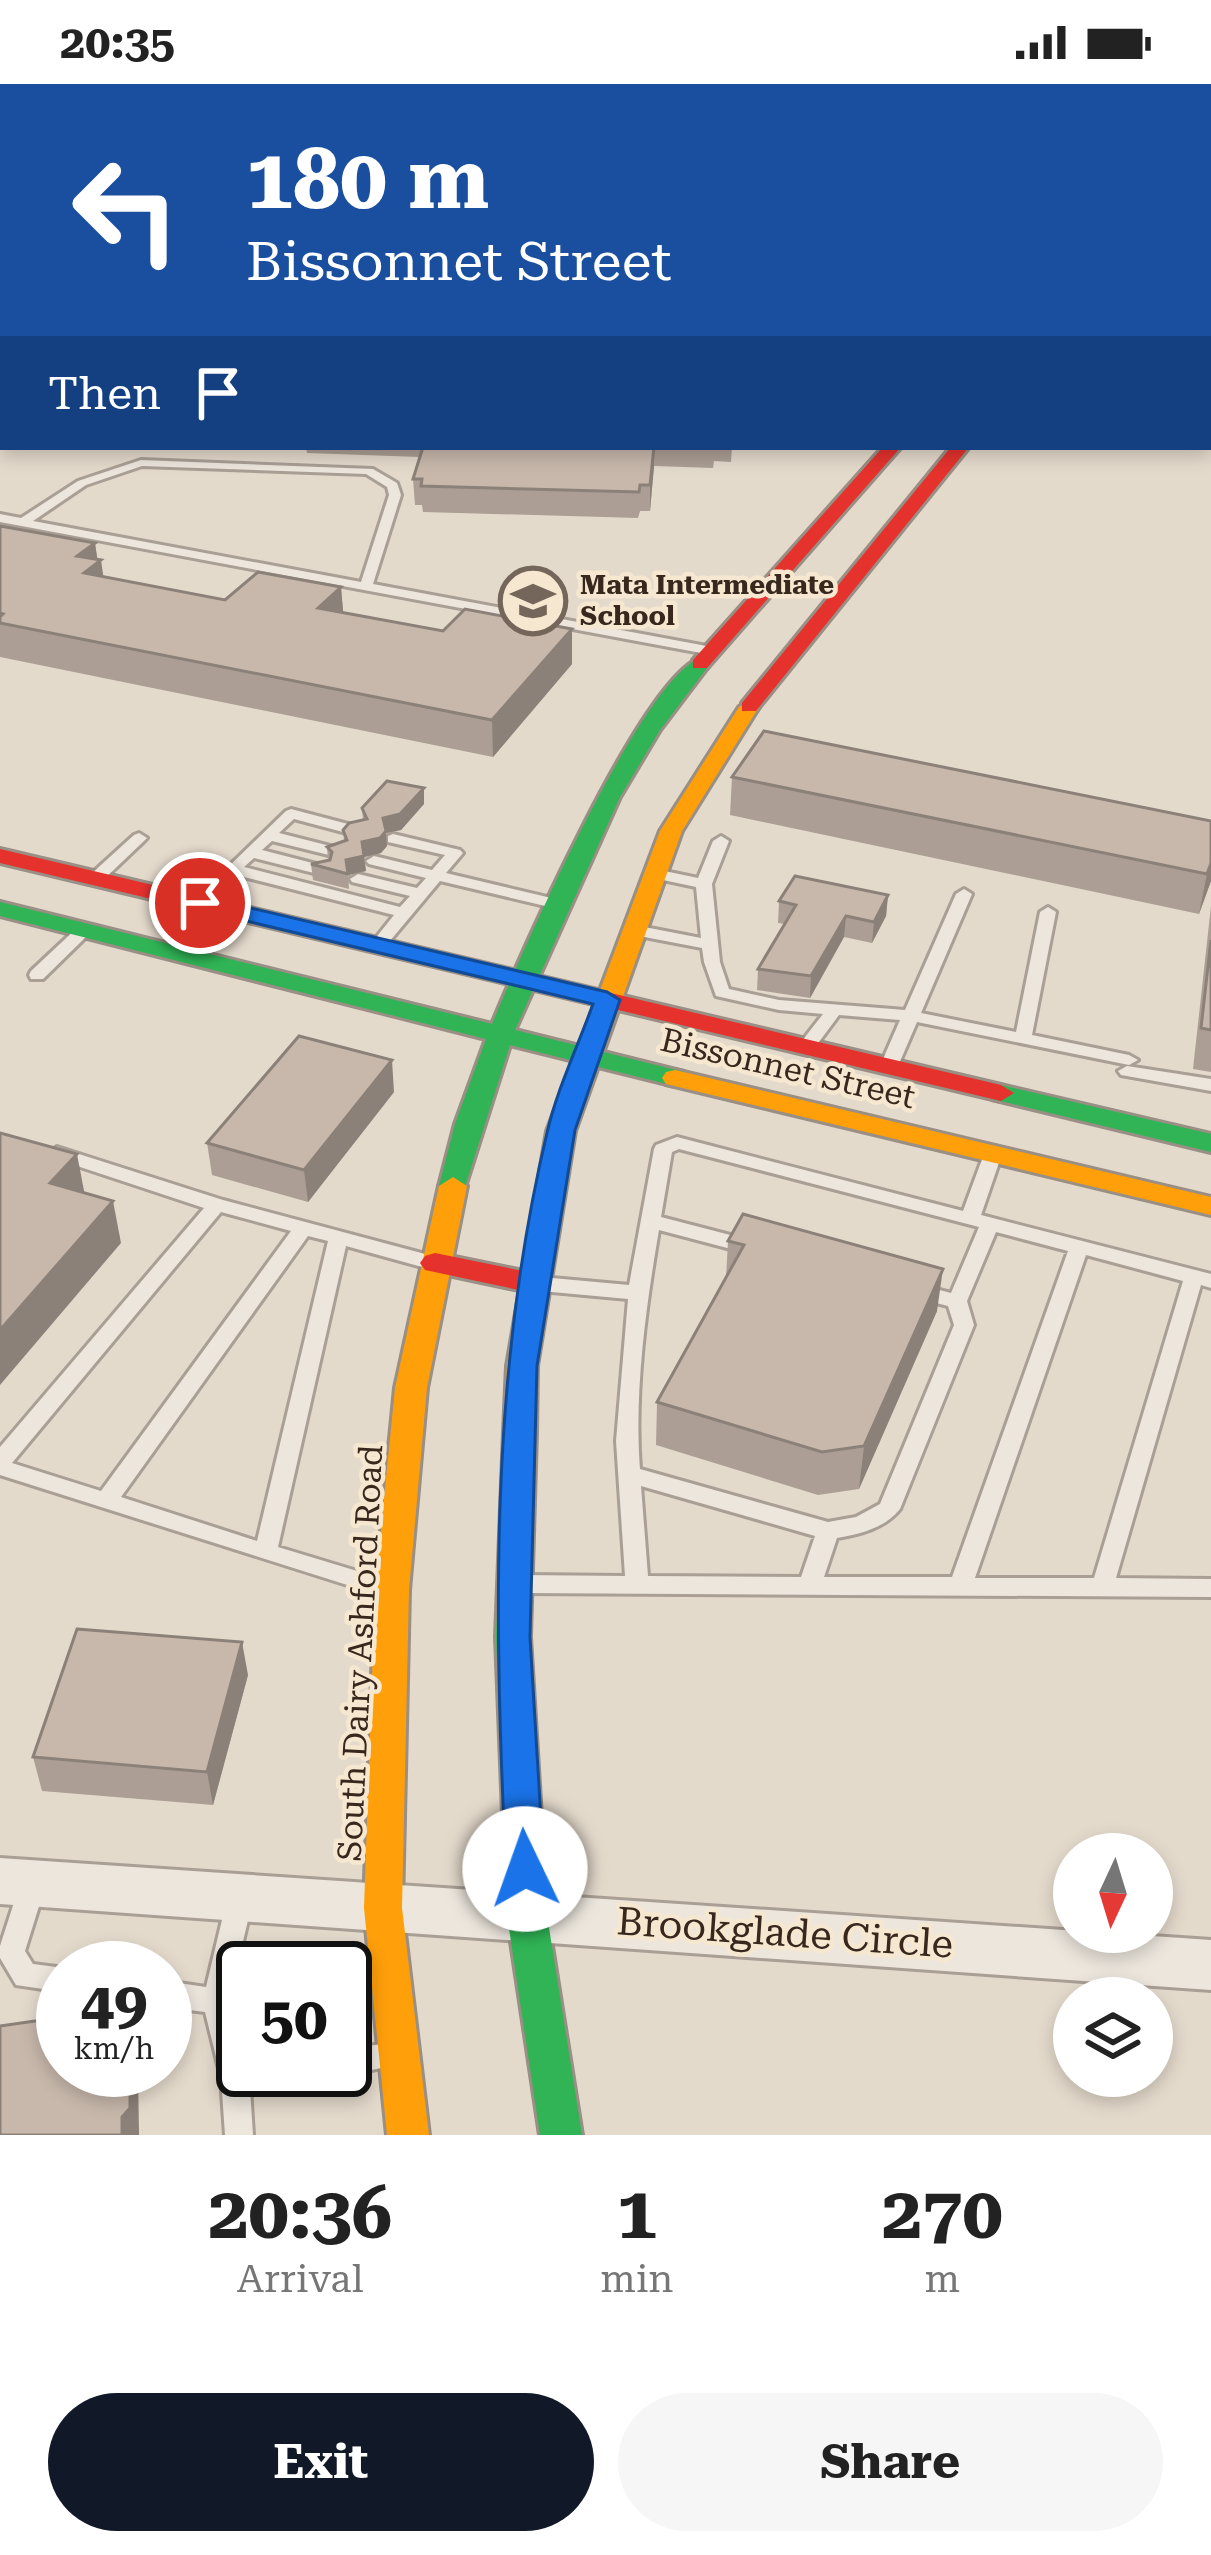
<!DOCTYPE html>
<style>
body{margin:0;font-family:"Roboto Serif",serif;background:#f6f6f6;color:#222;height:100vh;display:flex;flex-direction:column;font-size:45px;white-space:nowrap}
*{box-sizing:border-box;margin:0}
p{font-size:39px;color:#767676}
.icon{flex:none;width:66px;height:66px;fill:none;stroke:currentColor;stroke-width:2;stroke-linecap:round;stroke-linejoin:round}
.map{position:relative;height:2051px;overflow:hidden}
.side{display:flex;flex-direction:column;background:#fff;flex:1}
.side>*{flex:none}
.hud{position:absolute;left:0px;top:0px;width:1212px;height:366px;box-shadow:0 6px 18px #0003;background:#1a4fa0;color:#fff;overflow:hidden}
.needle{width:78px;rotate:184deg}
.buttons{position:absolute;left:1053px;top:1749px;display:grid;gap:24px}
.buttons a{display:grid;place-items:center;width:120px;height:120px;border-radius:50%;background:#fff;box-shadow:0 6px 18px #0003;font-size:60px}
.speed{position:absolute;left:36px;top:1857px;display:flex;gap:24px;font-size:60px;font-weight:700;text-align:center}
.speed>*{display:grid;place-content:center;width:156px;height:156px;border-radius:50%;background:#fff;box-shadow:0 6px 18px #0003;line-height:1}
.speed small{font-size:30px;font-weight:400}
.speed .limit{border:6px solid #111;border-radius:18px;background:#fff;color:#111}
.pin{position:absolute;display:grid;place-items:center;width:102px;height:102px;color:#fff;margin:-51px;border:6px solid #fff;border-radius:50%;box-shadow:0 3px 12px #0007}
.me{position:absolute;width:132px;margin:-66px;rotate:357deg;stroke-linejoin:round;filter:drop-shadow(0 0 9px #0008)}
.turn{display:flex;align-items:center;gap:42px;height:252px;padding:0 48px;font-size:54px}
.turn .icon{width:156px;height:156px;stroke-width:2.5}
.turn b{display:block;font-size:84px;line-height:102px}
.then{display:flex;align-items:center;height:114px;padding:0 48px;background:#0003;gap:24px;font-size:45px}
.eta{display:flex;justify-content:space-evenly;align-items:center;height:204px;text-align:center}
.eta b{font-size:72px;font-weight:700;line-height:84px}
.cta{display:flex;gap:24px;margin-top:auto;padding:24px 48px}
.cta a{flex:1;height:138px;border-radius:72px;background:#111827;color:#fff;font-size:48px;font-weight:700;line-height:138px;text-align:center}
.cta a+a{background:#f6f6f6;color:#222}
.status{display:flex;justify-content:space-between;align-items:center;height:84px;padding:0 60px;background:#fff;direction:ltr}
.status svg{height:33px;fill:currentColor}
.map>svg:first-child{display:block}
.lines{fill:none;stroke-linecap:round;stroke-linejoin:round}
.lane-casing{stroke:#a99f95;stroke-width:6}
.street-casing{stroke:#a99f95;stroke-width:6}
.fast-casing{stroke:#998f85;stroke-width:6}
.slow-casing{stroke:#998f85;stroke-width:6}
.jam-casing{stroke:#998f85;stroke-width:6}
.lane{fill:#ece6dd;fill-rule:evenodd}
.street{fill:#ece6dd;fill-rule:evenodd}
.fast{fill:#30b455;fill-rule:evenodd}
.slow{fill:#ff9f0a;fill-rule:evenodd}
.jam{fill:#e5322d;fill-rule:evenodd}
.wall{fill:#ac9e94}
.shaded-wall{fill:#8c8178}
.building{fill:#c8b8ac;stroke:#8c8178;stroke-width:3}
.route{fill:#1a73e8;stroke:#114b97;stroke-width:3}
.labels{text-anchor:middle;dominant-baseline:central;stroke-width:9;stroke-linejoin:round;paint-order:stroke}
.far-poi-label{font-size:27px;font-weight:bold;fill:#37271d;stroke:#f6e7d0;text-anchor:start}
.street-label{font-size:33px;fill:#37271d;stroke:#f6e7d0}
.near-street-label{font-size:39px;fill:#37271d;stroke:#f6e7d0}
</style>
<div class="status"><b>20:35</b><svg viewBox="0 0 49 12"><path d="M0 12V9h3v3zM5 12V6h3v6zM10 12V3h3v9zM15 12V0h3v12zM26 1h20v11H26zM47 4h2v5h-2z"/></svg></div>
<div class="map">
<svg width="1211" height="2051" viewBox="0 0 1211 2051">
<rect width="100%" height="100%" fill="#e4dacc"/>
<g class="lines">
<defs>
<g id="lane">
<path d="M3 171V177L0 178V172Z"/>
<rect x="0" y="193" width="3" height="6"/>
<rect x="0" y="308" width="3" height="7"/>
<path d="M141 376 373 385 397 399 401 411 373 500 712 563 719 567 712 571 0 438V430L21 434 78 397ZM142 382 366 390 387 403 389 411 361 498 33 437 86 401Z"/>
<path d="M291 725 363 744 366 747 358 752 294 735 279 749 342 765 345 768 342 771 337 773 272 757 262 766 328 783 330 786 328 789 322 791 254 774 244 783 400 823 410 812 352 798 350 795 358 790 417 804 426 794 369 780 366 777 374 772 432 786 445 771 388 758V752L393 750 460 766 463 769 446 789 564 817 566 820 558 825 440 797 384 864 378 866 370 861 394 831 236 791 206 822H194L192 819 194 816 286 727Z"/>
<path d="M139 749 147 754 144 757 102 797H90L88 794 90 791 134 751Z"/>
<path d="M721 752 729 757 712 800 720 878 729 905 779 916 905 926 956 810 964 805 972 810 921 929 1016 948 1040 828 1048 823 1056 828 1032 951 1129 971 1138 976 1129 981 917 938 898 982 889 987 880 982 900 936 839 931 813 966H801L798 962 823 930 779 926 716 912 704 878 702 864 634 851 626 846 634 841 701 854 696 803 649 793 647 790 655 785 698 794 713 757Z"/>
<path d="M84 841 92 846 90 849 43 895H31L29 891 31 887 78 843Z"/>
<path d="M1127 982 1211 995V1007L1121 991 1118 987Z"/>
<path d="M677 1053 963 1127 984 1070 993 1064 1002 1070 981 1131 1211 1190V1204L1201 1201 1116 1494 1211 1495V1513L520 1509 512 1506 509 1500 512 1494 520 1491 625 1492 616 1357 628 1215 541 1207 534 1205 531 1200 534 1195 541 1193 629 1201 654 1065 656 1061ZM679 1065 979 1143 951 1209 916 1200 909 1202 906 1207 909 1212 948 1222 954 1241 880 1420 856 1433 828 1438 640 1385C634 1308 646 1222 659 1146L750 1170 757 1168 760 1163 757 1158 661 1133 672 1068ZM996 1148 1068 1167 952 1493H824L837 1454C860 1450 885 1444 900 1425L974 1241 967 1217ZM1086 1171 1183 1197 1094 1494H975ZM641 1402 815 1452 801 1493 648 1492Z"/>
<path d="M57 1063 223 1116 440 1174 443 1179 440 1184 433 1186 346 1162 278 1463 390 1497 393 1503 390 1509 382 1512 0 1391V1363L204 1124 50 1073 48 1069ZM221 1128 291 1147 101 1407 12 1379ZM308 1152 328 1157 257 1457 121 1413Z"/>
<path d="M32 1791 41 1795 45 1803 25 1867 33 1880 64 1884 63 1908 16 1901 0 1874V1862L19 1803 23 1795Z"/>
<path d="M240 1803 249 1807 253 1815 229 1917 243 1970V1986H300L296 1995 250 2004 253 2051H225L221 1993 205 1928 165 1923V1897L206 1903 227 1815 231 1807Z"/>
<path d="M382 1960 392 1964 396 1973 392 1982 345 1991 335 1987 345 1986V1965Z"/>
</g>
<g id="street">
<path d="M188 0H208L186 3Z"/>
<path d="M3 89V100L0 101V90Z"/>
<path d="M0 1774 1211 1856V1906L0 1820Z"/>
</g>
<g id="fast">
<path d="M700 574 710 580 660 646 620 713 515 946 684 988 688 994 675 1002 510 961 463 1109 453 1111 439 1102 455 1040 486 955 0 832V818L492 940C520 873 640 597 700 574Z"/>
<path d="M1001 1001 1211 1050V1068L992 1015 988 1009Z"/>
<path d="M520 1336 531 1340 536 1348 530 1553 547 1831 582 2051H540L507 1831 496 1553 504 1348 509 1340Z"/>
</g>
<g id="slow">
<path d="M1127 0H1139L1140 3H1128Z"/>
<path d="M749 617 759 623 682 747 575 1047 537 1282 536 1348 531 1356 520 1360 509 1356 504 1348 507 1282 547 1047 660 747 739 623Z"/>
<path d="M675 986 1211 1113V1131L666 1000 662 994 666 988Z"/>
<path d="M453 1093 467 1102 427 1304 409 1506 402 1824 429 2051H387L364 1824 375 1506 395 1304 439 1102Z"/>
</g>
<g id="jam">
<path d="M1083 0H1095L1097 3H1085Z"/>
<path d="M883 363H901L707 584H693V576Z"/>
<path d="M951 363H969L756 627H742V619Z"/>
<path d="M0 765 1001 1001 1014 1009 1001 1017 0 779Z"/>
<path d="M435 1169 533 1189 543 1192 548 1199 543 1206 533 1209 425 1186 420 1179 425 1172Z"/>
</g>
</defs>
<use href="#lane" class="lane-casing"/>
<use href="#street" class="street-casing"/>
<use href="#fast" class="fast-casing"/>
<use href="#slow" class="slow-casing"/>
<use href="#jam" class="jam-casing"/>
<use href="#lane" class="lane"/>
<use href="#street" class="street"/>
<use href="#fast" class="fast"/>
<use href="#slow" class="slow"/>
<use href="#jam" class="jam"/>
</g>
<g class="wall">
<rect x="510" y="0" width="259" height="3"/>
<path d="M306 363H732L731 378 714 377 713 384 654 382 650 427H640L638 434 423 428 422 421H415L413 395 420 373 307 369Z"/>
<path d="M0 442 95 459 97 476 103 493 225 516 341 503 343 529 572 580 493 673 0 573Z"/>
<path d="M732 693 1211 737V797L1199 830 730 731Z"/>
<path d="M424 720 401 746 386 749 387 762 381 769 364 773 366 787 348 791 349 805 313 796 311 780 328 776 327 763 344 757 343 746 363 736 362 724Z"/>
<path d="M888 811 886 832 872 859 844 853 810 914 757 906 758 885 785 840 778 839 779 817Z"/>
<path d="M1211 822V988L1193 985Z"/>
<path d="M394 1008 308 1118 212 1091 207 1059Z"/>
<path d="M728 1157 937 1227 859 1405 818 1411 656 1361 657 1318 726 1194Z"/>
<path d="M248 1591 213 1721 42 1707 33 1673Z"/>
</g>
<g class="shaded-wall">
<path d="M141 0H169L162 3H134Z"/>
<path d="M3 234V265L0 267V236Z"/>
<path d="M654 363V382L650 427V401Z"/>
<path d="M95 459 98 479 101 476 106 511 90 524 77 472Z"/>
<path d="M341 503 344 538 318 524Z"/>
<path d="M572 545V580L493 673 492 636Z"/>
<path d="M424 704V720L401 746 386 749 387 762 381 769 364 773 366 787 348 791 346 776 383 734Z"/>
<path d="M1211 779V797L1199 830 1207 790Z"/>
<path d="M888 811 886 832 872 859 874 838Z"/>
<path d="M846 832 844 853 810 914 811 892Z"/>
<path d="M392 976 394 1008 308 1118 304 1086Z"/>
<path d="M77 1070 85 1112 50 1099Z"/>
<path d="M113 1117 121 1159 0 1301V1246Z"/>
<path d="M943 1185 937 1227 859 1405 864 1362Z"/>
<path d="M242 1558 248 1591 213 1721 207 1688Z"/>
<path d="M130 1986H138L139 2051H122V2033Z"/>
</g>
<g class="building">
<path d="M0 0H141L134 3H3V19H0Z"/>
<path d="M768 0 767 3H604L528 1Z"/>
<path d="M0 35H3V64L0 66Z"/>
<path d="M1211 47V149H1209V49Z"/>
<path d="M0 199H3V234L0 236Z"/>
<path d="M423 363H654L650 401H640L639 408 421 402 422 395H413Z"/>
<path d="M0 442 95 459 77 472 101 476 84 489 225 516 258 488 341 503 318 524 443 547 465 525 572 545 492 636 0 539V533L3 530 0 529Z"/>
<path d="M764 647 1211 737V779L1207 790 732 693Z"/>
<path d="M387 697 424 704 400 730 383 734 386 747 380 754 362 758 364 772 346 776 348 790 311 780 330 776 332 768 327 763 347 756 343 746 349 739 367 735 362 724Z"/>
<path d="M795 792 888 811 874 838 846 832 811 892 758 885 796 821 779 817Z"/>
<path d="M1211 856V946L1201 944Z"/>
<path d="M299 952 392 976 304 1086 207 1059Z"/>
<path d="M0 1049 77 1070 50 1099 113 1117 0 1246Z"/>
<path d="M743 1130 943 1185 864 1362 822 1368 657 1318 744 1161 728 1157Z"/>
<path d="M77 1545 242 1558 207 1688 33 1673Z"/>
<path d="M63 1933V1986H130V2024L122 2033V2051H0V1942Z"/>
</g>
<path class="route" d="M200 812 607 908 620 916 575 1046 537 1282 530 1553 544 1785 539 1797 525 1802 511 1797 506 1785C494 1539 489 1291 547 1049 557 1005 578 962 593 920L192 824 188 819Z"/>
<defs>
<symbol id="school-ring" viewBox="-11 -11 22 22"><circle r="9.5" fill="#f6e7d0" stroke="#74665a" stroke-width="1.5"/><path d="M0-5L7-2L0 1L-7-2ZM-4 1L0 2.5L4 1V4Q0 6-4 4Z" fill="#74665a"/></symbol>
</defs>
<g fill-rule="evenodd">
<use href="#school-ring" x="495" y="479" width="76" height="76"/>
</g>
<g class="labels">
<g class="far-poi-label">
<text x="580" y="501">Mata Intermediate<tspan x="580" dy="31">School</tspan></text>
</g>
<g class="street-label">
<text transform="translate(788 984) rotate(13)">Bissonnet Street</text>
<text transform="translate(360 1569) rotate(-87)">South Dairy Ashford Road</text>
</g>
<g class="near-street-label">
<text transform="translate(785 1849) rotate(4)">Brookglade Circle</text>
</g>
</g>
</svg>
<div class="buttons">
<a><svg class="needle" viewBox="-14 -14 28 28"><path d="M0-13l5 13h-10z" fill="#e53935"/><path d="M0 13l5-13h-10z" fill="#767676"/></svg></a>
<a><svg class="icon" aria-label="layers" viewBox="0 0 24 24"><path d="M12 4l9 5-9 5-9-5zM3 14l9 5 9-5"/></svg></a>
</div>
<div class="speed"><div>49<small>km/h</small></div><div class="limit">50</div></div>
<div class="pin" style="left:200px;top:819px;background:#d93025"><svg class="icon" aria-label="arrive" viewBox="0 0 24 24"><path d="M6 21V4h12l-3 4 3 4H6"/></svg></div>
<svg class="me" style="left:525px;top:1785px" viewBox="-20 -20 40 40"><circle r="19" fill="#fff"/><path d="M0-13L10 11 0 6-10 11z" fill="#1a73e8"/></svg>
<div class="hud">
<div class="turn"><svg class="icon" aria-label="left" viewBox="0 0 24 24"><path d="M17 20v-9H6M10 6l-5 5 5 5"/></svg><div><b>180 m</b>Bissonnet Street</div></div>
<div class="then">Then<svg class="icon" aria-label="arrive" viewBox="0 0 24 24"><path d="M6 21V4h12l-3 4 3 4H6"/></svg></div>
</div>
</div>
<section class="side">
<div class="eta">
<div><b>20:36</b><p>Arrival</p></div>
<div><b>1</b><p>min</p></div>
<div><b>270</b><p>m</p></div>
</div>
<div class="cta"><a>Exit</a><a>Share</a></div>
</section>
